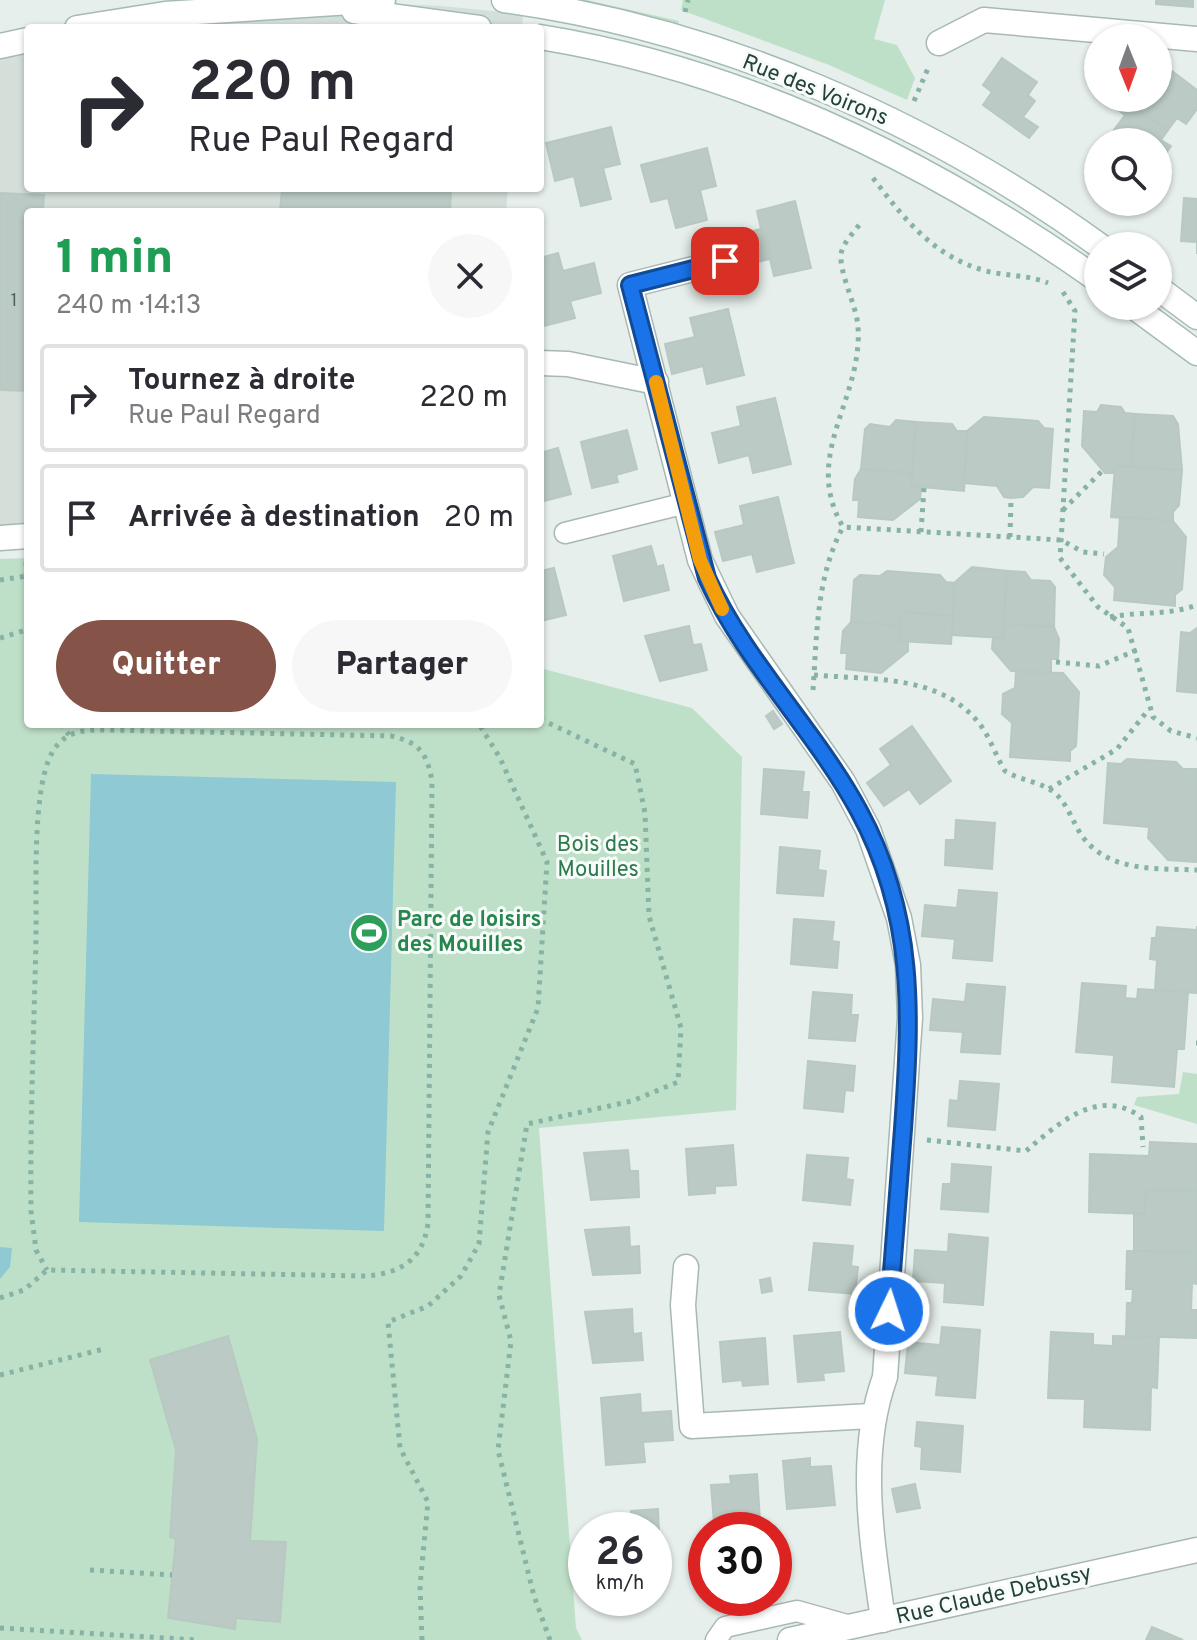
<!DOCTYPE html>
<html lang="fr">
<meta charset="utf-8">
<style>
body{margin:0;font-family:Overpass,sans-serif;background:#f7f7f7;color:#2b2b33;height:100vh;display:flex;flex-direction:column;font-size:30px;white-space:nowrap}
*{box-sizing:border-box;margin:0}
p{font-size:26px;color:#7c7c81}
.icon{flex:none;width:44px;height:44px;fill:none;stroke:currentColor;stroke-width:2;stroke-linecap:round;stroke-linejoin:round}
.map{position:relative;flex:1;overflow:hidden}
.panel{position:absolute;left:24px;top:208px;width:520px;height:520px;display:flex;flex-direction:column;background:#fff;border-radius:8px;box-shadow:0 2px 6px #0004}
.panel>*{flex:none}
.guide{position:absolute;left:24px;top:24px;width:520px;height:168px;border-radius:8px;box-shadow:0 2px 6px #0004;background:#fff;color:#2b2b33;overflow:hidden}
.needle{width:52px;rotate:179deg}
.controls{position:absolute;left:1084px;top:24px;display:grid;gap:16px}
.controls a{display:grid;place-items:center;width:88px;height:88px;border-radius:50%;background:#fff;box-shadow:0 2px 6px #0004;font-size:40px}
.speed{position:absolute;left:568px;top:1512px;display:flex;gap:16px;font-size:40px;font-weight:700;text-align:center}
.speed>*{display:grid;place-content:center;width:104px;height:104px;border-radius:50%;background:#fff;box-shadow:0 2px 6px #0004;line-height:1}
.speed small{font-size:20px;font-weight:400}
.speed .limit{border:12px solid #d22;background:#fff;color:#111}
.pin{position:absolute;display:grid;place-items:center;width:68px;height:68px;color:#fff;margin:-34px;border-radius:16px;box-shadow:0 4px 12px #0006}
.me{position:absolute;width:88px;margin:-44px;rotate:4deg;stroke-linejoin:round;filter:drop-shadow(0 0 6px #0008)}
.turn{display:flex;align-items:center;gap:28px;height:168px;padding:0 32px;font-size:36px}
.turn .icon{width:104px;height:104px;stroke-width:2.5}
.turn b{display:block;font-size:56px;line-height:68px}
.round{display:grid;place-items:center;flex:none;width:84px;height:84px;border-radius:42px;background:#f7f7f7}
.overview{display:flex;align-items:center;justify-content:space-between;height:136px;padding:0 32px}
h1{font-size:48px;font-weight:800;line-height:60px;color:#1e9e55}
.primary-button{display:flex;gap:16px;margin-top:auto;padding:16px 32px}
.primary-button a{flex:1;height:92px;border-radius:48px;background:#855347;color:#fff;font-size:32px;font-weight:800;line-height:92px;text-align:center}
.primary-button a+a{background:#f7f7f7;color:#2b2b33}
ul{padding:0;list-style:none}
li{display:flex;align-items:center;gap:24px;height:108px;margin:0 16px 12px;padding:0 16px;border:4px solid #e1e1e2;border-radius:8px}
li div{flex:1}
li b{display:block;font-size:30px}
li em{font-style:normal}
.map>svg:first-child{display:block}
.built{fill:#d4dfda}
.green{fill:#bfe0c8}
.water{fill:#8ec9d4}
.building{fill:#bbcac4;stroke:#b8c9c2;stroke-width:2}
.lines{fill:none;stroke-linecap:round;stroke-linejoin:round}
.lane-casing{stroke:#a8b8b2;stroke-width:23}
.street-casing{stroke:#a8b8b2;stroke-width:27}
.secondary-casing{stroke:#a4bbb3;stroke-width:27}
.path{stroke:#86b3a5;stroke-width:5;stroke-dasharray:4 6;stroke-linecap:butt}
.lane{stroke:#fff;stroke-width:20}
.street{stroke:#fff;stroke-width:24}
.secondary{stroke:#fff;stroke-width:24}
.route-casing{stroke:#114b97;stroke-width:20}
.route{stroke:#1a73e8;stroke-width:14}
.slow{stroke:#f59e0b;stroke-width:14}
.labels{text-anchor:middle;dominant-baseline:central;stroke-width:6;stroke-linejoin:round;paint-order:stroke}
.number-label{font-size:18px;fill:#4a645c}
.street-label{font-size:22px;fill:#24423a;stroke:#f7fbf9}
.park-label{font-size:22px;fill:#2d7a4b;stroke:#f7fbf9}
.leisure-label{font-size:22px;font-weight:bold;fill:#27864d;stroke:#f7fbf9;text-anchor:start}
</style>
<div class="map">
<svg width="1197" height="1640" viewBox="0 0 1197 1640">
<rect width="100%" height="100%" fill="#e6efeb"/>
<g class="built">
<path d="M351 2 441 6 523 14 522 28H85Z"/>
<path d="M28 41V188H508L506 212H28V536L0 538V48Z"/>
</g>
<g class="green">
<path d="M564 0H587L679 21 677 27Z"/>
<path d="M683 0H885L874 39 897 45 915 78 907 100 829 65 681 10Z"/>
<path d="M28 558V724H540V668L692 708 742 757 736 1110 539 1128 576 1628 582 1640H0V559Z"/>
<path d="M1183 1072 1197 1074V1124L1134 1105 1137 1097 1179 1094Z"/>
</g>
<g class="water">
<path d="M91 774 396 782 384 1231 79 1222Z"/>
<path d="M0 1247 12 1248 10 1267 0 1279Z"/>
</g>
<g class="building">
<path d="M1156 0H1193V7L1156 4Z"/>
<path d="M1002 58 1037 82 1028 95 1035 101 1023 117 1038 127 1029 138 983 105 992 92 983 85Z"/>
<path d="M1172 71 1197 90V109L1186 124 1177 118 1168 130 1132 105 1137 98H1158V81L1162 84Z"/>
<path d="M1118 98 1168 130 1161 140 1171 146 1158 164V142H1121L1124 137 1114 130 1125 115 1112 106Z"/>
<path d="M611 127 620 164 603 168 611 199 581 206 574 176 555 181 546 143Z"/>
<path d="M707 148 716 186 700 190 707 220 676 228 668 198 651 202 641 165Z"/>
<path d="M282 188H451L450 212H280Z"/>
<path d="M0 193 44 195 43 212H28V391L0 390Z"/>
<path d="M1184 198 1197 199V254V242L1181 241Z"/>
<path d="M795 201 811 268 774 276 770 259 739 266 732 236 761 229 757 211Z"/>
<path d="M558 253 563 271 594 263 601 293 570 301 575 318 540 327V258Z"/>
<path d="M728 309 744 375 707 384 703 366 672 374 665 344 695 337 690 318Z"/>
<path d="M775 398 791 464 753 473 749 455 719 463 712 433 741 426 737 407Z"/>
<path d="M1101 405 1121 407 1125 413 1135 414 1131 467 1115 466 1114 473H1105L1082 446 1084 411 1097 412Z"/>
<path d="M1135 414 1173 416 1178 424 1182 470 1131 467Z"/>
<path d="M984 417 1038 421 1044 428 1053 429 1049 488 1033 487 1023 497 1011 498 1004 497 997 486 964 483 967 431Z"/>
<path d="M896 420 916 422 912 473 861 469 865 429 870 424 890 427Z"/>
<path d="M916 422 952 424 957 431H967L964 491 911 486Z"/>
<path d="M627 430 637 469 616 475 618 482 592 488 581 442Z"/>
<path d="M558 448 571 494 544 501 540 494V453Z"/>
<path d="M1115 466 1182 470 1179 505 1173 512V521L1111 517Z"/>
<path d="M861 469 912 473 911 486 921 488 920 499 893 520 858 517 859 500H853L855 479Z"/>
<path d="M778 497 794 563 757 572 752 554 723 561 715 532 744 525 740 506Z"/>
<path d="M1120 517 1173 521 1186 537 1182 589 1175 595V606L1114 600 1115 587 1104 575 1106 557 1118 547Z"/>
<path d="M651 546 657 567 663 565 669 590 624 601 613 556Z"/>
<path d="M972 567 1007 571 1003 638 952 635 954 583Z"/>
<path d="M554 568 566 615 541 621 540 626V571Z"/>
<path d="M887 571 940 575 946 582 954 583 953 616 901 612 900 626 851 622 854 580 860 575 880 576Z"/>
<path d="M1007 571 1025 572 1031 580 1050 581 1055 587 1054 627 1004 624Z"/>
<path d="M901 612 953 616 951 644 899 641Z"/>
<path d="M851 622 900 626 899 641 908 642V651L881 673 846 669 847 653H841L843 631Z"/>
<path d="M1004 624 1054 627 1059 639 1058 659H1051V673L1011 671 992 649 993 637 1003 638Z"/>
<path d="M689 626 693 645 701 644 707 670 660 681 645 636Z"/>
<path d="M1197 628V693L1177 691 1181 632 1190 633Z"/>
<path d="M1016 672 1063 673 1079 692 1076 746 1070 751V761L1010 757 1012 723 1002 714 1003 694 1015 688Z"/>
<path d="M773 711 782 724 774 729 766 716Z"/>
<path d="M912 726 951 781 920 804 909 789 884 806 867 783 891 765 880 749Z"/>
<path d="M1127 759 1176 762 1183 769H1197V862L1168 860 1148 838 1149 827 1104 823 1108 763 1121 764Z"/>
<path d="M764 769 804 772 802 792H809L807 818 761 814Z"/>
<path d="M956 820 995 823 992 869 945 865 946 840H955Z"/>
<path d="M780 847 820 851 818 870 826 871 823 896 777 893Z"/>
<path d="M959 890 997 893 992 961 953 958 955 939 922 936 925 905 957 908Z"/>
<path d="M794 919 834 922 832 941 839 942 837 968 791 964Z"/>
<path d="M1197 926V993L1155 990 1157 960 1150 959 1152 938H1156L1157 927 1197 930Z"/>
<path d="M1082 983 1126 986 1125 998 1137 999 1138 989 1188 992 1184 1049H1177L1174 1087 1112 1082 1114 1055 1076 1052Z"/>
<path d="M967 984 1005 987 1000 1054 961 1052 963 1032 930 1030 933 999 965 1002Z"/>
<path d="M813 992 852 995 851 1015H858L855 1041 809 1038Z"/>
<path d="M808 1061 855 1066 853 1091 845 1090 843 1112 804 1108Z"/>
<path d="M960 1081 999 1084 995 1130 948 1126 950 1100 958 1101Z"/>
<path d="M1150 1142 1197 1144V1191L1146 1190 1145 1214 1089 1212 1090 1154 1149 1156Z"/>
<path d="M733 1145 736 1185 715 1186V1193L689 1195 686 1149Z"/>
<path d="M628 1150 630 1171H638L639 1197 591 1200 584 1153Z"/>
<path d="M807 1155 848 1158 846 1179 853 1180 850 1205 803 1200Z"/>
<path d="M952 1164 991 1167 988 1212 941 1209 943 1184H951Z"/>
<path d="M1146 1190 1197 1191V1252H1134V1213L1145 1214Z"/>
<path d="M629 1227 630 1247 639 1246 640 1273 593 1275 585 1230Z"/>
<path d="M949 1234 988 1238 983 1305 944 1302 945 1283 913 1281 915 1250 948 1252Z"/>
<path d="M814 1243 853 1246 851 1266 858 1267 855 1294 809 1290Z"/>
<path d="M1127 1251 1197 1252V1284L1192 1283 1191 1310H1197V1338L1126 1336 1127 1303H1132L1133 1289H1126Z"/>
<path d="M770 1278 772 1291 762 1293 760 1280Z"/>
<path d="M632 1309 633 1334 641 1333 643 1360 593 1363 585 1312Z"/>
<path d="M942 1327 980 1330 975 1398 936 1395 938 1376 905 1373 908 1342 940 1345Z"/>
<path d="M840 1332 844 1371 823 1373 824 1380 798 1382 794 1336Z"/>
<path d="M1051 1332 1093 1334V1345L1113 1346V1336L1159 1337 1157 1388 1151 1387 1150 1430 1084 1427 1085 1399 1048 1398Z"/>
<path d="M228 1336 257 1439 250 1541 286 1542 280 1622 236 1618 235 1629 168 1618 176 1539 170 1537 176 1450 150 1360Z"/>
<path d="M765 1338 768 1384 743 1386 742 1380 723 1382 720 1342Z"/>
<path d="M640 1394 641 1413 671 1411 673 1440 643 1442 645 1462 606 1465 601 1398Z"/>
<path d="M917 1422 963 1426 960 1472 921 1469 922 1447 915 1446Z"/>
<path d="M810 1458V1467L831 1466 835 1505 787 1509 783 1461Z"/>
<path d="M757 1474 760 1521 714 1524 711 1485 731 1484 730 1476Z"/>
<path d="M915 1484 920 1508 897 1512 892 1489Z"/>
<path d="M658 1509 660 1558H654V1530H612L611 1520 631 1519V1511Z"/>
<path d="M1152 1627 1183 1640H1146Z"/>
</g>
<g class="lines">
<defs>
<g id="lane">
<path d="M565 533 686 503"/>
<path d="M716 1640 725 1627 797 1611 854 1627"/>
</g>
<g id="street">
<path d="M939 43 984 20 1197 39"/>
<path d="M725 261 630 285 700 560 727 616 843 782 868 829 899 918 908 965 910 1018 885 1377C857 1455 872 1540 883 1620"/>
<path d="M540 363 568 364 656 382"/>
<path d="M0 538 28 536"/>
<path d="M686 1267 683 1305 692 1426 871 1416"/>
<path d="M790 1640 1197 1550"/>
</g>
<g id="secondary">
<path d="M504 0C716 29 927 120 1100 246"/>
<path d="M354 11 479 28"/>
<path d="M77 28 165 14 383 0"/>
<path d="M540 37C744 70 931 162 1098 280"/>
<path d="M0 46 28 40"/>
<path d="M1158 288 1197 317"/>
<path d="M1133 306 1197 353"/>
</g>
</defs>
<use href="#lane" class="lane-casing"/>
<use href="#street" class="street-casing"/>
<use href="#secondary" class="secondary-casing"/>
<g class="path">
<path d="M685 12 688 0"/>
<path d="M914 101 929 66"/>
<path d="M873 178C904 219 934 257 986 271 1006 276 1029 275 1048 283"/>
<path d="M859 225C854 232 845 241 842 250 836 268 857 305 858 327 863 400 801 455 843 527L1061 540 1083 552 1104 554"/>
<path d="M1063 292 1075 311 1060 558 1098 607 1128 628 1153 717 1171 731 1197 738"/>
<path d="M1063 510 1102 471"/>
<path d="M921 532 924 488"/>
<path d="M1010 537 1011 498"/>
<path d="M26 562 28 645"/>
<path d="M0 580 27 576"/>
<path d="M1110 617C1142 611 1166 616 1197 605"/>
<path d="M0 638 26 630"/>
<path d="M1056 662 1099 666 1137 650"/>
<path d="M814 675C870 680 939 674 978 722 990 736 995 755 1005 771 1021 781 1041 781 1056 794 1068 805 1073 823 1082 836 1109 873 1157 868 1197 870"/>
<path d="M813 690C817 635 816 577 843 527"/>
<path d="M540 719 635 764 645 813 649 916 681 1028 678 1082 632 1101 527 1124 499 1295 511 1341 498 1450 534 1596 550 1640"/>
<path d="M61 724 69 735"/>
<path d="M1049 789 1117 749 1149 709"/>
<path d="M1196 1043H1197"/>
<path d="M927 1140 1026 1151C1058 1124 1098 1086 1141 1117L1143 1147"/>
<path d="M0 1298 24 1290 47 1270 364 1276C399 1274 423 1261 428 1223L432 781C427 753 419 742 391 736L106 730C85 730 66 730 53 751 31 788 37 892 36 938 34 1029 30 1120 31 1211L36 1250 47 1270"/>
<path d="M0 1375 104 1349"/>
<path d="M90 1570 172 1575"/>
<path d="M0 1628 197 1640"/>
<path d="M422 1640 420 1586 428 1502 400 1448 388 1322 428 1306 461 1276 479 1244 488 1132 538 1008 547 862 500 758 479 724"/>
</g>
<use href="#lane" class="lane"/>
<use href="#street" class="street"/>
<use href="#secondary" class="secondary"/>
</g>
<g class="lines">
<defs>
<path id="route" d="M725 261 630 285 707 578C745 662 815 730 859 811 916 916 911 1015 903 1129 898 1190 894 1250 889 1311"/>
</defs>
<use href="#route" class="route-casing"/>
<use href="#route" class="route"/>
<path class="slow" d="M656 382 700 560 722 609"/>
</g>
<defs>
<symbol id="stadium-disc" viewBox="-11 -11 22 22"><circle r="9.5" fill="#2e9e5b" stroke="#f7fbf9"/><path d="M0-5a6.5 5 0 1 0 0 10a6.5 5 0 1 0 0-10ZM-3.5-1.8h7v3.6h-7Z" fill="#fff"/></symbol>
</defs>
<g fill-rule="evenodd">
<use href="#stadium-disc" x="347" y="911" width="44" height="44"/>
</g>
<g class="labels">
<g class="number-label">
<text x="14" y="301">1</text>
</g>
<g class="street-label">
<text transform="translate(815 91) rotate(22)">Rue des Voirons</text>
<text transform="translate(994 1596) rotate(-13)">Rue Claude Debussy</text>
</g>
<g class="park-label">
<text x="598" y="845">Bois des<tspan x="598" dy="25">Mouilles</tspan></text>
</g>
<g class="leisure-label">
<text x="397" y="920">Parc de loisirs<tspan x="397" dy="25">des Mouilles</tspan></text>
</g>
</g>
</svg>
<div class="controls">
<a><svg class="needle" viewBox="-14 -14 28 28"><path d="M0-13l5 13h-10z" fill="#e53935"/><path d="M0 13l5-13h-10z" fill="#7c7c81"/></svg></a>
<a><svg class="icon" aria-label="search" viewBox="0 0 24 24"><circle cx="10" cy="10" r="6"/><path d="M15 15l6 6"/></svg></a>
<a><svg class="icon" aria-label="layers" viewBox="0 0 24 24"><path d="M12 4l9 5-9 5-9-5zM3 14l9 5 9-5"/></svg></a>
</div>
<div class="speed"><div>26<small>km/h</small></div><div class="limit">30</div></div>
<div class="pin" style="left:725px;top:261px;background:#d93025"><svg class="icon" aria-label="arrive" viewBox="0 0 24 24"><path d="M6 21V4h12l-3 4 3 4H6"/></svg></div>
<svg class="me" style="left:889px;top:1311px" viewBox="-20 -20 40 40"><circle r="17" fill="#1a73e8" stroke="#fff" stroke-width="3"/><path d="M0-11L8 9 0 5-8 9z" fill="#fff"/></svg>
<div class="guide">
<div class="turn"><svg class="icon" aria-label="right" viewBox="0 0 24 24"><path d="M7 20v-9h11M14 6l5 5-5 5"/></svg><div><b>220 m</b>Rue Paul Regard</div></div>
</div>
<section class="panel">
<div class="overview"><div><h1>1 min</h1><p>240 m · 14:13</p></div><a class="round"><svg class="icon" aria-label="close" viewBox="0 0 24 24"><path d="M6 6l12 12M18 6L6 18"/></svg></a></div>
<ul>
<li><svg class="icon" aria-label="right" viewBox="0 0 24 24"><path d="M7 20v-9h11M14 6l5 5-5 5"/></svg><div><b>Tournez à droite</b><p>Rue Paul Regard</p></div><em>220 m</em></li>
<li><svg class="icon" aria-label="arrive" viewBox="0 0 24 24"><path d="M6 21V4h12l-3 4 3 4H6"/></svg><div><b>Arrivée à destination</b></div><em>20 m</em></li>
</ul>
<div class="primary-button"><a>Quitter</a><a>Partager</a></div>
</section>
</div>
